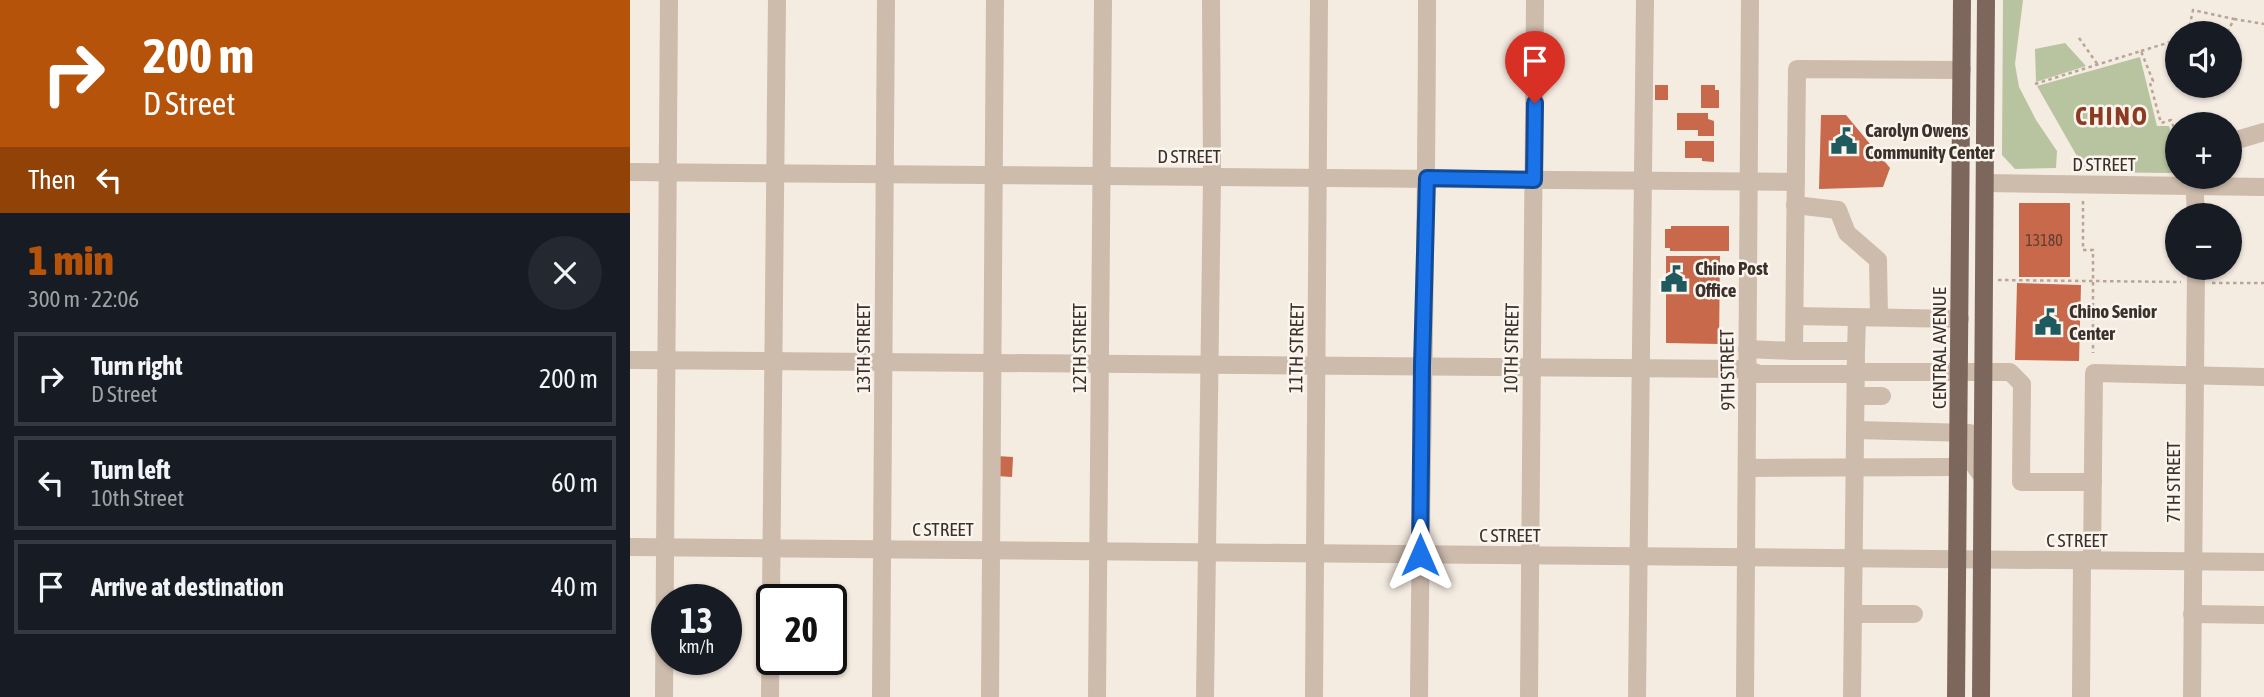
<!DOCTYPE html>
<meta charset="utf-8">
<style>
body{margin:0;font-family:"Asap Condensed",sans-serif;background:#242831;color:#f1f3f6;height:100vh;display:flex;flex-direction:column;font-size:26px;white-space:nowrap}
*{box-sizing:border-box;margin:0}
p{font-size:23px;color:#9ea1a6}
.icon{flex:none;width:38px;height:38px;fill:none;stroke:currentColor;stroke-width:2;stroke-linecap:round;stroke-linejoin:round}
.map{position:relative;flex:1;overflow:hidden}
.sheet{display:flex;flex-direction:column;background:#171b24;width:630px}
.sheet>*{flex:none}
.guide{background:#b45309;color:#fff;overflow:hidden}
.fabs{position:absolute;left:1535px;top:21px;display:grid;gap:14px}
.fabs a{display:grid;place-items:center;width:77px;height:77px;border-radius:50%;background:#171b24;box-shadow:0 2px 5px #0004;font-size:35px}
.speed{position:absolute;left:21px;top:584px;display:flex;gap:14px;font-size:35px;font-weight:700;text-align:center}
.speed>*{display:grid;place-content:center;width:91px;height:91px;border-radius:50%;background:#171b24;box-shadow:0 2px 5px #0004;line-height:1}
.speed small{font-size:18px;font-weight:400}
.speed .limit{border:4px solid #111;border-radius:10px;background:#fff;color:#111}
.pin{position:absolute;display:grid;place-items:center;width:60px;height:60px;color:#fff;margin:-72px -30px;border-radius:50% 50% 50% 0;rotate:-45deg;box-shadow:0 0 7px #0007}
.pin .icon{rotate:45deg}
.me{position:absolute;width:77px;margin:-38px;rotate:0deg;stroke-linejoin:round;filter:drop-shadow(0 0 5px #0008)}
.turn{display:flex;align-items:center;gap:24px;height:147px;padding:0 28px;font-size:32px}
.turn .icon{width:91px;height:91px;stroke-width:2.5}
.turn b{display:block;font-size:49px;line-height:60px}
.then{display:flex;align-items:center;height:66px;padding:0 28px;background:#0003;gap:14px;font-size:26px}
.round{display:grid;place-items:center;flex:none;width:74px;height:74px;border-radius:37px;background:#242831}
.headline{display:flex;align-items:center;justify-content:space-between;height:119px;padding:0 28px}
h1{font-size:42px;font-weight:800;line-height:52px;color:#b45309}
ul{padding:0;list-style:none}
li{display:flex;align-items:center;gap:21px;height:94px;margin:0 14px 10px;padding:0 14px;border:4px solid #363941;border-radius:0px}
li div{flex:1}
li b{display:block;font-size:26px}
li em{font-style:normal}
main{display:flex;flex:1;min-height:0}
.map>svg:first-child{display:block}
.green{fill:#b8c4a0}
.building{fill:#c8694b}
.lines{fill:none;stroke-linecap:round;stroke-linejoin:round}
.path{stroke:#b9a596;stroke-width:2.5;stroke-dasharray:3.5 3.5;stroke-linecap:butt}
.minor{stroke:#cdbbac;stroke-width:18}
.major{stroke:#7d675c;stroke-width:18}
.route-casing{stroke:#114b97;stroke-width:18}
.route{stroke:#1a73e8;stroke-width:12}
.labels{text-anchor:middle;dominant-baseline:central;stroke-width:5;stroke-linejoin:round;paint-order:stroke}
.number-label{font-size:16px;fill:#5e3e33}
.poi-label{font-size:19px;font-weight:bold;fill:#3b302b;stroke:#fbf5ee;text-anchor:start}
.street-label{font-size:19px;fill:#3b302b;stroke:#fbf5ee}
.district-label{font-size:26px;font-weight:bold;letter-spacing:2px;fill:#8c3b22;stroke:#fbf5ee}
</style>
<main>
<section class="sheet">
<div class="guide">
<div class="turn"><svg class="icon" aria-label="right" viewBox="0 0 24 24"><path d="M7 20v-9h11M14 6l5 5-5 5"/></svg><div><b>200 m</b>D Street</div></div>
<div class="then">Then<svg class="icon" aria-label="left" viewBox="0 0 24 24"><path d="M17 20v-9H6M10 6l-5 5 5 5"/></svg></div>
</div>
<div class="headline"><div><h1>1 min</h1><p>300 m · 22:06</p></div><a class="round"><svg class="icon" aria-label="close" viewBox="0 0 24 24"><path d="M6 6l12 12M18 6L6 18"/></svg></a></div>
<ul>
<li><svg class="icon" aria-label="right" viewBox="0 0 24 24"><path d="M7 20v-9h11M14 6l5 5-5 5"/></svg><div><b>Turn right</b><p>D Street</p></div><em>200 m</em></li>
<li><svg class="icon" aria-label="left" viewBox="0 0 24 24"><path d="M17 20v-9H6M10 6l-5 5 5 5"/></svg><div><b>Turn left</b><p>10th Street</p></div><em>60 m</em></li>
<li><svg class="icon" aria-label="arrive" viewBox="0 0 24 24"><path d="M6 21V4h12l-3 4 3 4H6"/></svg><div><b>Arrive at destination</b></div><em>40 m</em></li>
</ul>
</section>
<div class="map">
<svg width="1634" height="697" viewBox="0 0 1634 697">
<rect width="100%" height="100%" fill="#f4ebe1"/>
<g class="green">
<path d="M1373 0H1393L1385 64 1389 87 1406 120 1427 151 1426 168 1385 169 1372 155Z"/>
<path d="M1435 43 1456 66 1406 82 1405 49Z"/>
<path d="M1510 57 1527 126H1539L1546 152 1541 173 1456 172 1407 86Z"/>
</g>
<g class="building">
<rect x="1025" y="85" width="13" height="15"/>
<path d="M1071 85H1085V90H1089V108H1071Z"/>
<path d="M1047 113H1078V119L1084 121V136H1068V130H1047Z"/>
<path d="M1191 115H1216L1260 168 1253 187 1189 189Z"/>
<path d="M1055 141H1084V162L1072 161V158H1055Z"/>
<rect x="1389" y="203" width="51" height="74"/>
<path d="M1041 226H1099V251H1040V248H1035V229H1041Z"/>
<path d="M1036 256H1090L1089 344 1036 343Z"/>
<path d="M1387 283 1451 285 1449 361 1385 360Z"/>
<path d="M367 456 383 457 382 477 366 476Z"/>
</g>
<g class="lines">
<g class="path">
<path d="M1604 19 1634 24"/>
<path d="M1558 33 1563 10 1604 19 1597 33"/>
<path d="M1449 38 1468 65"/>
<path d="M1511 51 1547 40"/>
<path d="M1405 84 1511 51 1523 81 1520 83 1531 123 1541 120 1547 136"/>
<path d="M1547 172V163"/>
<path d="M1453 201V250H1463V353"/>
<path d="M1368 280 1551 282"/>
<path d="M1582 283H1634"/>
</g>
<g class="minor">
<path d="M1600 142 1634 132"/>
<path d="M0 172 1166 182"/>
<path d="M1564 177 1566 215"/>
<path d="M1355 183 1634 187"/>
<path d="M1165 205 1208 210 1217 233 1248 260 1249 317"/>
<path d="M1165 316 1330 319"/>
<path d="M1117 349 1164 351 1167 69 1332 70"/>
<path d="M1164 351H1226L1222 697"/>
<path d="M1226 351 1227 317"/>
<path d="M0 360 1116 369 1129 374H1222L1226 372H1380L1392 384 1391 482H1463"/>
<path d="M1226 396H1252"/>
<path d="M1226 430 1340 433 1342 462 1352 476"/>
<path d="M1118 468 1329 467"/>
<path d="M0 547 1634 562"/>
<path d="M1462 560 1464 373 1634 377"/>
<path d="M1224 614H1284"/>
<path d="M1562 614 1634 615"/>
<path d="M34 697 39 0"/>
<path d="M140 697 147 0"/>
<path d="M251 697 256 0"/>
<path d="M360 697 365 0"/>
<path d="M467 697 473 0"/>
<path d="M575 697 582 177 581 0"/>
<path d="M684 697 689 0"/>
<path d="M789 697C791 465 797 232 797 0"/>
<path d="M899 697 905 0"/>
<path d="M1007 697 1015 0"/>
<path d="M1115 697 1120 0"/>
<path d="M1451 697 1452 560"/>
<path d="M1562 697 1566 268"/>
</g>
<g class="major">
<path d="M1326 697 1332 0"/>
<path d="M1351 697 1356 0"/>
</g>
</g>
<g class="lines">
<defs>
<path id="route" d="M790 555 792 366 797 178 904 180 905 103"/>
</defs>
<use href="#route" class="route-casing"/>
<use href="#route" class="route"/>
</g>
<defs>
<symbol id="civic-bare" viewBox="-9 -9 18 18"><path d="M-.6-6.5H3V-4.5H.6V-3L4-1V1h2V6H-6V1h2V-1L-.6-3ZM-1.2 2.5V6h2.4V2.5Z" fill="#1f5a5e" stroke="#fbf5ee" stroke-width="2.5" paint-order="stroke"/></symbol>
</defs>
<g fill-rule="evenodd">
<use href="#civic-bare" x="1195" y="122" width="38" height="38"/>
<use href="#civic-bare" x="1025" y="260" width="38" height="38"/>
<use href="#civic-bare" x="1399" y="303" width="38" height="38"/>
</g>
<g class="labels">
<g class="number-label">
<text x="1414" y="240">13180</text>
</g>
<g class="poi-label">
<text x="1235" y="130">Carolyn Owens<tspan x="1235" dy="22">Community Center</tspan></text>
<text x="1065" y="268">Chino Post<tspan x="1065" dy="22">Office</tspan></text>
<text x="1439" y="311">Chino Senior<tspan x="1439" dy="22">Center</tspan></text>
</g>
<g class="street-label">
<text x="559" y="156">D STREET</text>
<text x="1474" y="164">D STREET</text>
<text transform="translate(233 348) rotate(-90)">13TH STREET</text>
<text transform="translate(449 348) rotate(-90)">12TH STREET</text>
<text transform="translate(666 348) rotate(-89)">11TH STREET</text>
<text transform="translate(881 348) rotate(-89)">10TH STREET</text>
<text transform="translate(1309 348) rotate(-90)">CENTRAL AVENUE</text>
<text transform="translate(1097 370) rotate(-91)">9TH STREET</text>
<text transform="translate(1543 482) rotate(-90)">7TH STREET</text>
<text x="313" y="529">C STREET</text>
<text x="880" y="535">C STREET</text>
<text x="1447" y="540">C STREET</text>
</g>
<g class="district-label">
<text x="1482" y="116">CHINO</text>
</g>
</g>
</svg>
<div class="fabs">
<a><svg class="icon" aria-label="sound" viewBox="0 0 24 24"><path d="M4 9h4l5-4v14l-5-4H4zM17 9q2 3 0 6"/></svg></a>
<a>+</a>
<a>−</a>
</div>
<div class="speed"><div>13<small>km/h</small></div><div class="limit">20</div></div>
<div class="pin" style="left:905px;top:103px;background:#d93025"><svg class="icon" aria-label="arrive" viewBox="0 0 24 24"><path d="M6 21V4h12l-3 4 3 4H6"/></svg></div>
<svg class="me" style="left:790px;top:555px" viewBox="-20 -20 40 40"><path d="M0-17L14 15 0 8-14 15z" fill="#1a73e8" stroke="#fff" stroke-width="4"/></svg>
</div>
</main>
